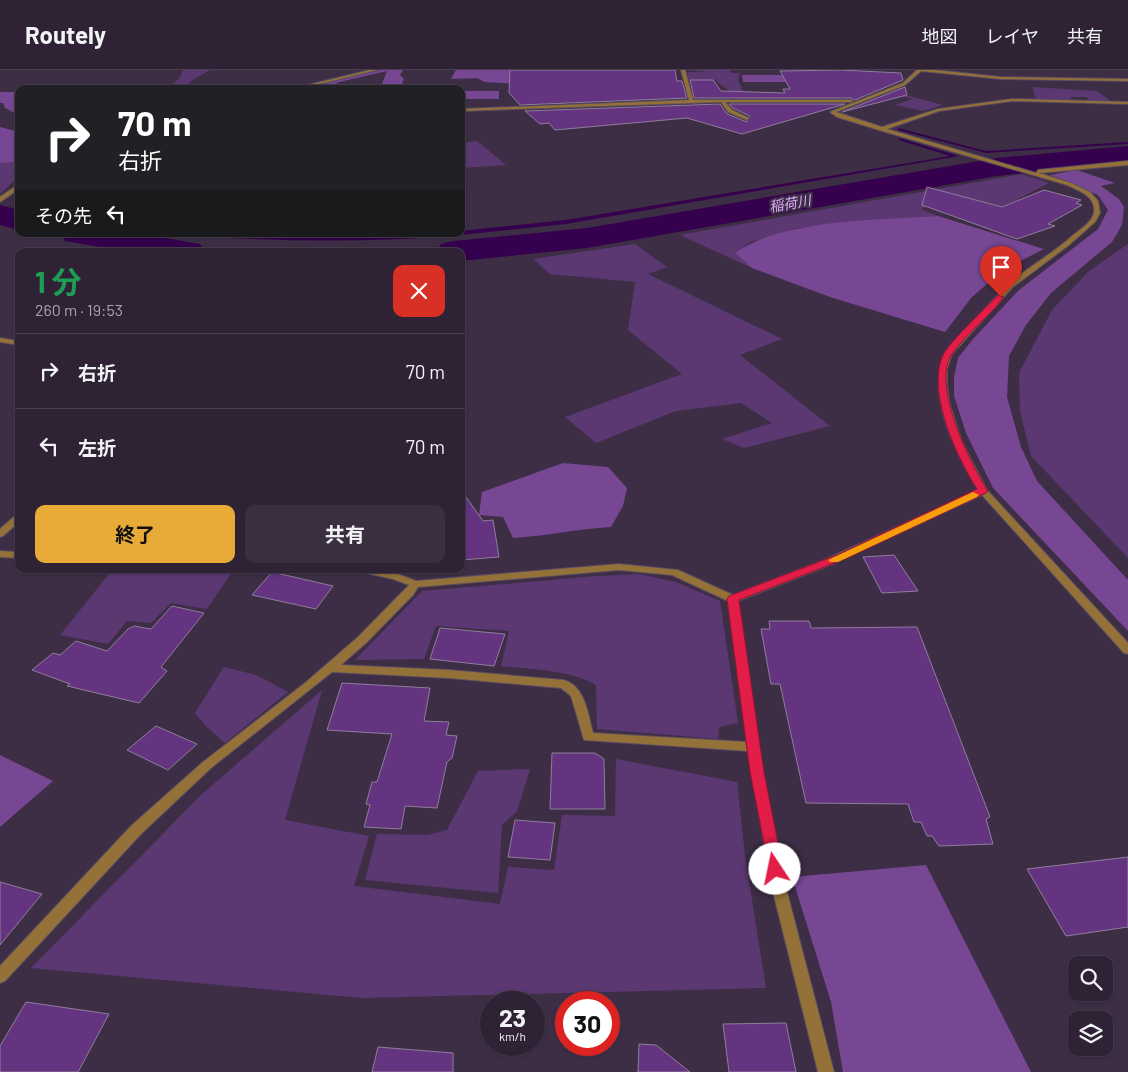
<!DOCTYPE html>
<html lang="ja">
<meta charset="utf-8">
<style>
body{margin:0;font-family:Barlow,"Noto Sans JP",sans-serif;background:#3a2f40;color:#f1f3f6;height:100vh;display:flex;flex-direction:column;font-size:19px;white-space:nowrap}
*{box-sizing:border-box;margin:0}
p{font-size:16px;color:#a7a4ac}
.icon{flex:none;width:28px;height:28px;fill:none;stroke:currentColor;stroke-width:2;stroke-linecap:round;stroke-linejoin:round}
.map{position:relative;flex:1;overflow:hidden}
.panel{position:absolute;left:15px;top:178px;width:450px;height:325px;display:flex;flex-direction:column;background:#2e2234;border-radius:10px;box-shadow:0 1px 4px #0004,0 0 0 1px #493f4f}
.panel>*{flex:none}
.banner{position:absolute;left:15px;top:15px;width:450px;height:152px;border-radius:10px;box-shadow:0 1px 4px #0004,0 0 0 1px #493f4f;background:#202124;color:#fff;overflow:hidden}
.fabs{position:absolute;left:1068px;top:886px;display:grid;gap:10px}
.fabs a{display:grid;place-items:center;width:45px;height:45px;border-radius:10px;background:#2e2234;box-shadow:0 1px 4px #0004,0 0 0 1px #493f4f;font-size:25px}
.speed{position:absolute;left:480px;top:921px;display:flex;gap:10px;font-size:25px;font-weight:700;text-align:center}
.speed>*{display:grid;place-content:center;width:65px;height:65px;border-radius:50%;background:#2e2234;box-shadow:0 1px 4px #0004,0 0 0 1px #493f4f;line-height:1}
.speed small{font-size:12px;font-weight:400}
.speed .limit{border:8px solid #d22;background:#fff;color:#111}
.pin{position:absolute;display:grid;place-items:center;width:42px;height:42px;color:#fff;margin:-51px -21px;border-radius:50% 50% 50% 0;rotate:-45deg;box-shadow:0 0 5px #0007}
.pin .icon{rotate:45deg}
.me{position:absolute;width:55px;margin:-28px;rotate:349deg;stroke-linejoin:round;filter:drop-shadow(0 0 4px #0008)}
.turn{display:flex;align-items:center;gap:18px;height:105px;padding:0 20px;font-size:22px}
.turn .icon{width:65px;height:65px;stroke-width:2.5}
.turn b{display:block;font-size:35px;line-height:42px}
.then{display:flex;align-items:center;height:48px;padding:0 20px;background:#0003;gap:10px;font-size:19px}
.round{display:grid;place-items:center;flex:none;width:52px;height:52px;border-radius:10px;background:#3a2f40}
.summary{display:flex;align-items:center;justify-content:space-between;height:85px;padding:0 20px}
h1{font-size:30px;font-weight:700;line-height:38px;color:#1e9e55}
.button{display:flex;gap:10px;margin-top:auto;padding:10px 20px}
.button a{flex:1;height:58px;border-radius:10px;background:#e9ab38;color:#111;font-size:20px;font-weight:700;line-height:58px;text-align:center}
.button a+a{background:#3a2f40;color:#f1f3f6}
ul{padding:0;list-style:none}
li{display:flex;align-items:center;gap:15px;height:75px;padding:0 20px;border-top:1px solid #493f4f}
li div{flex:1}
li b{display:block;font-size:19px}
li em{font-style:normal}
header{display:flex;align-items:center;gap:30px;box-sizing:border-box;height:70px;padding:0 25px;background:#2e2234;border-bottom:1px solid #493f4f}
header strong{font-size:24px}
nav{display:flex;gap:28px;margin-inline-start:auto;font-size:18px}
.map>svg:first-child{display:block}
.green{fill:#5c3873}
.forest{fill:#774794}
.lines{fill:none;stroke-linecap:round;stroke-linejoin:round}
.stream{fill:#35004d;fill-rule:evenodd}
.river{fill:#35004d;fill-rule:evenodd}
.building{fill:#643480;stroke:#8f7e9b}
.minor-casing{stroke:#594b61;stroke-width:2}
.minor{fill:#937139;fill-rule:evenodd}
.route{fill:#e11d48;stroke:#92132f}
.slow{fill:#f59e0b}
.labels{text-anchor:middle;dominant-baseline:central;stroke-width:4.5;stroke-linejoin:round;paint-order:stroke}
.far-water-label{font-size:14px;font-style:italic;fill:#ddaafe;stroke:#3d2e46}
</style>
<header>
<strong>Routely</strong>
<nav><a>地図</a><a>レイヤ</a><a>共有</a></nav>
</header>
<div class="map">
<svg width="1128" height="1002" viewBox="0 0 1128 1002">
<rect width="100%" height="100%" fill="#3d2e46"/>
<g class="green">
<path d="M183 0H210L191 11 187 19H166L179 9Z"/>
<path d="M687 0H730L731 3H740L738 10 743 21H729L715 10H688L687 2H709Z"/>
<path d="M1032 17 1097 21 1112 32H1091L1086 27H1071L1070 30 1036 29Z"/>
<path d="M894 22 943 35 923 41 895 35 913 29 889 24Z"/>
<path d="M477 71 506 95 461 98V73Z"/>
<path d="M15 92 18 107 0 124V93Z"/>
<path d="M1022 104 1049 113 1003 137 965 127 952 126 921 139 938 146 799 158 750 172 735 183 752 198 680 165Z"/>
<path d="M635 174 667 197 648 204 782 269 740 285 830 356 744 378 722 369 772 353 741 333 676 341 596 373 565 347 682 304 628 260 635 212 550 204 533 189Z"/>
<path d="M1128 174V488L1031 386 1020 342 1019 303 1052 240 1089 201Z"/>
<path d="M113 499H234L207 539 171 533 151 553 127 551 108 574 60 565Z"/>
<path d="M639 504 676 512 720 531 738 653 719 657 718 669 597 659 596 615C573 600 529 599 501 596L509 561 436 556 424 589 355 590 422 521 597 506Z"/>
<path d="M224 597 256 605 288 622 225 673 206 656 195 643Z"/>
<path d="M322 620 285 750 369 766 354 816 500 834 508 797 554 800 562 745 615 746 616 689 737 712 745 786 766 918 363 928 31 898 201 725Z"/>
<path d="M530 699 517 741 502 755 498 823 365 810 377 764 428 765 447 760 478 701Z"/>
</g>
<g class="forest">
<path d="M381 0H403L400 5 404 9 402 14H382L387 1 335 13 340 14C334 19 323 19 316 15Z"/>
<path d="M456 0H563L518 14 485 12 477 8 451 9Z"/>
<path d="M804 0 803 12H743L742 5H782Z"/>
<rect x="461" y="21" width="38" height="8"/>
<path d="M0 22H19V45L5 38 3 33H0Z"/>
<path d="M0 57 19 62V78L15 92 0 93Z"/>
<path d="M1077 100 1115 113 1101 116 1119 129 1124 137 1122 155 1112 172 1051 223 1026 255 1009 286 1007 327 1021 377 1037 411 1128 510V561L993 418 966 363 954 326V307L958 288 973 269 1019 220 1098 159 1108 140 1098 125 1050 105Z"/>
<path d="M938 146 1044 179 1003 200 972 227 945 262 830 227 752 198 735 183C781 149 881 150 938 146Z"/>
<path d="M563 393 608 397 627 418 623 436 611 457C577 459 546 466 513 468L503 447 479 445 482 422Z"/>
<path d="M0 685 53 711 0 757Z"/>
<path d="M926 795 1031 1002H843L831 932 792 807Z"/>
</g>
<g class="lines">
<g class="stream">
<path d="M898 58 986 81 1128 72V74L986 83 898 60Z"/>
<path d="M899 68 959 86 566 154 461 165 459 164H461V161L566 150 950 86 899 70Z"/>
<path d="M198 164 326 167 455 164 452 166C368 172 285 172 201 166Z"/>
</g>
<g class="river">
<path d="M1128 76V92L997 106 587 178 461 191V181H436L441 174 453 171 587 158 997 88Z"/>
<path d="M0 135 19 140V160L0 155Z"/>
<path d="M61 164H142L200 174 205 181H123L65 171Z"/>
</g>
</g>
<g class="building">
<path d="M510 0H675L677 11H682L687 28 520 35 509 23Z"/>
<path d="M841 0 901 3 903 10 855 30 851 28H694L690 10H713L721 21 785 23 783 19H790L780 1Z"/>
<path d="M905 17 907 25 842 42Z"/>
<path d="M720 34 727 44 747 52 750 46 733 38 729 34H845L742 64 687 48 555 60 549 53 540 54 525 41Z"/>
<path d="M927 117 1002 137 1044 120 1081 130 1076 133 1082 135 1048 154 1055 156 1017 169 922 135Z"/>
<path d="M461 420 483 451 493 450 499 487 461 490Z"/>
<path d="M894 485 918 521 882 523 863 487Z"/>
<path d="M272 502 333 516 316 539 252 525Z"/>
<path d="M172 536 204 543 161 597 167 601 139 633 67 616 70 614 32 600 53 583 60 585 76 571 107 581 128 559 134 556 151 559Z"/>
<path d="M769 551H809L811 558 917 557 990 747 986 749 993 774 939 776 932 766H927L921 752H914L908 734 806 733 780 614H771L761 559H770Z"/>
<path d="M440 558 505 564 494 596 430 589Z"/>
<path d="M342 613 430 618 424 651 449 652 446 665 457 666 452 688 447 692 437 738 405 736 401 759 364 757 370 735 366 734 372 712H377L392 664 327 660Z"/>
<path d="M156 656 197 674 168 700 127 680Z"/>
<path d="M552 683H595L604 689 605 739H550Z"/>
<path d="M515 750 555 753 550 790 508 787Z"/>
<path d="M1128 787V857L1066 866 1027 799Z"/>
<path d="M0 812 42 824 0 875Z"/>
<path d="M26 932 109 944 78 1002H0V976Z"/>
<path d="M786 953 796 1002H729L723 954Z"/>
<path d="M639 974 656 975 690 1002H638Z"/>
<path d="M378 977 453 983V1002H372Z"/>
</g>
<g class="lines">
<defs>
<g id="minor">
<path d="M370 0H377L299 19H291Z"/>
<path d="M681 0H685L693 30H851L853 31 851 32H725L732 40 749 48 747 50 728 42 721 32 461 41V39L689 30Z"/>
<path d="M917 0H934L1001 7 1128 9V11L1001 9 921 1 905 15 836 42 882 57 938 39 1012 29 1128 32V34L1012 31 939 41 887 59 1036 103 1038 100 1128 91V95L1039 103 1071 113 1090 122 1098 131 1100 143 1095 152 1069 175 1013 217 952 284 947 299V317L950 335 962 372 987 420 1128 573V584L1124 583 982 425 830 495 738 531 763 702 786 818 834 1002H818L772 818 748 681 584 670 571 626 561 618 449 608 332 602 211 698 141 764 5 911 0 913V896L131 756 203 692 305 613 358 567 409 515 393 509 357 501 356 499C378 499 396 502 416 511L619 494 678 500 733 525 822 491 978 420C956 383 927 328 944 285 947 276 958 268 964 262 978 246 992 230 1008 215 1028 197 1052 184 1071 167 1078 161 1093 152 1094 142 1096 126 1079 121 1067 115L879 60 837 47 830 42 903 13ZM619 500 672 505 728 531 747 672 593 663C588 644 585 616 564 610L449 600 341 595 366 573 413 525 418 517Z"/>
<path d="M19 114V119L0 132V127Z"/>
<path d="M0 268 19 271V275L0 272Z"/>
<path d="M19 444V452L3 466 0 467V459L16 445Z"/>
<path d="M0 481 19 482V488L0 487Z"/>
</g>
</defs>
<use href="#minor" class="minor-casing"/>
<use href="#minor" class="minor"/>
</g>
<path class="route" d="M998 225 1004 227C989 247 967 263 952 284 931 315 970 393 988 421L986 423 845 489 739 530 764 702 783 799 781 803 775 805 770 803 750 702 727 529 729 526 837 485 977 419C957 388 926 321 943 285 950 271 985 239 998 225Z"/>
<path class="slow" d="M973 422 979 425 977 427 838 492H830L828 490Z"/>
<g class="labels">
<g class="far-water-label">
<text transform="translate(790 133) rotate(-10)">稲荷川</text>
</g>
</g>
</svg>
<div class="fabs">
<a><svg class="icon" aria-label="search" viewBox="0 0 24 24"><circle cx="10" cy="10" r="6"/><path d="M15 15l6 6"/></svg></a>
<a><svg class="icon" aria-label="layers" viewBox="0 0 24 24"><path d="M12 4l9 5-9 5-9-5zM3 14l9 5 9-5"/></svg></a>
</div>
<div class="speed"><div>23<small>km/h</small></div><div class="limit">30</div></div>
<div class="pin" style="left:1001px;top:227px;background:#d93025"><svg class="icon" aria-label="arrive" viewBox="0 0 24 24"><path d="M6 21V4h12l-3 4 3 4H6"/></svg></div>
<svg class="me" style="left:775px;top:799px" viewBox="-20 -20 40 40"><circle r="19" fill="#fff"/><path d="M0-13L10 11 0 6-10 11z" fill="#e11d48"/></svg>
<div class="banner">
<div class="turn"><svg class="icon" aria-label="right" viewBox="0 0 24 24"><path d="M7 20v-9h11M14 6l5 5-5 5"/></svg><div><b>70 m</b>右折</div></div>
<div class="then">その先<svg class="icon" aria-label="left" viewBox="0 0 24 24"><path d="M17 20v-9H6M10 6l-5 5 5 5"/></svg></div>
</div>
<section class="panel">
<div class="summary"><div><h1>1 分</h1><p>260 m · 19:53</p></div><a class="round" style="background:#d93025;color:#fff"><svg class="icon" aria-label="close" viewBox="0 0 24 24"><path d="M6 6l12 12M18 6L6 18"/></svg></a></div>
<ul>
<li><svg class="icon" aria-label="right" viewBox="0 0 24 24"><path d="M7 20v-9h11M14 6l5 5-5 5"/></svg><div><b>右折</b></div><em>70 m</em></li>
<li><svg class="icon" aria-label="left" viewBox="0 0 24 24"><path d="M17 20v-9H6M10 6l-5 5 5 5"/></svg><div><b>左折</b></div><em>70 m</em></li>
</ul>
<div class="button"><a>終了</a><a>共有</a></div>
</section>
</div>
